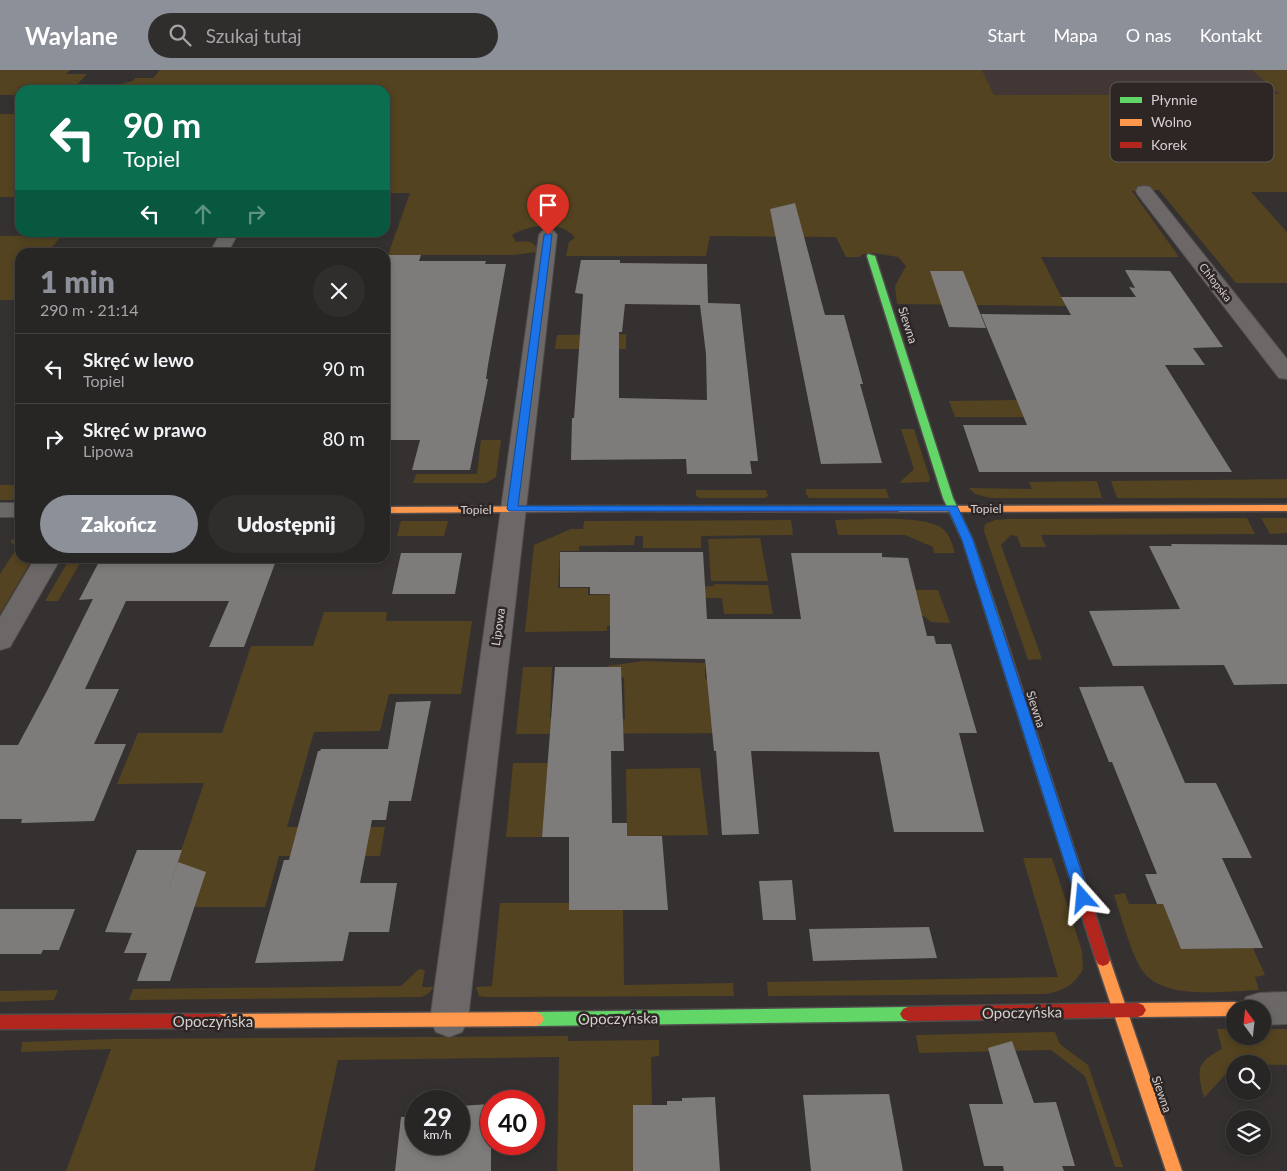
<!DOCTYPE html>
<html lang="pl">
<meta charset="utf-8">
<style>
body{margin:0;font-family:Lato,sans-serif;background:#302d2d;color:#f1f3f6;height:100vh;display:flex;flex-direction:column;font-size:19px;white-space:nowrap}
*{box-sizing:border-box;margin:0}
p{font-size:16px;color:#a5a5a7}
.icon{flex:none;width:28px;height:28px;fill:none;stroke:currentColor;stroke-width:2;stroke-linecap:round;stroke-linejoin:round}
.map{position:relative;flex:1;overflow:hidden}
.drawer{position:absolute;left:15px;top:178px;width:375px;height:315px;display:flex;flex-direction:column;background:#282525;border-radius:15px;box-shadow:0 2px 8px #0003,0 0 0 1px #444242}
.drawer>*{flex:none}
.banner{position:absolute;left:15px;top:15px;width:375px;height:152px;border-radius:15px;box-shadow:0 2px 8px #0003,0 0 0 1px #444242;background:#0b6e4f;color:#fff;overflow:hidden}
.needle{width:32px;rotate:345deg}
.buttons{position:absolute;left:1226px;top:930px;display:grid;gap:10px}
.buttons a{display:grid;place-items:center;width:45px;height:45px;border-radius:50%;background:#282525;box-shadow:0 2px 8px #0003,0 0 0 1px #444242;font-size:25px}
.speed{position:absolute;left:405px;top:1020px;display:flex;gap:10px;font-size:25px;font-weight:700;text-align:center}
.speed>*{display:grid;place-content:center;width:65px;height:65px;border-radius:50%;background:#282525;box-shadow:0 2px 8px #0003,0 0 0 1px #444242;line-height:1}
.speed small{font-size:12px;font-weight:400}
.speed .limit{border:8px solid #d22;background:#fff;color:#111}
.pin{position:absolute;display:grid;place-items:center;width:42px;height:42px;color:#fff;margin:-51px -21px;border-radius:50% 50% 50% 0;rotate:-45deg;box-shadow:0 0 5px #0007}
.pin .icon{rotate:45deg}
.me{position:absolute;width:55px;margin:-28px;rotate:342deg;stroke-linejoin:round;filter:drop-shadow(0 0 4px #0008)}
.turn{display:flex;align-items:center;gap:18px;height:105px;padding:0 25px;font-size:22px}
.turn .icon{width:65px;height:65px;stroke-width:2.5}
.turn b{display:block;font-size:35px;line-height:42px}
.lanes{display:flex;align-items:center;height:48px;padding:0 25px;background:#0003;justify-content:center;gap:25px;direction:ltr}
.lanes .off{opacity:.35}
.round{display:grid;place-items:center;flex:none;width:52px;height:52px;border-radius:26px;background:#302d2d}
.head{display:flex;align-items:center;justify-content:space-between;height:85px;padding:0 25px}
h1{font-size:30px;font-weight:800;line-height:38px;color:#8c9099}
.button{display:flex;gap:10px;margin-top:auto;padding:10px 25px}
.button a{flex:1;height:58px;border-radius:30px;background:#8c9099;color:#fff;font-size:20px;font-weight:800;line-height:58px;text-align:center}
.button a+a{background:#302d2d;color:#f1f3f6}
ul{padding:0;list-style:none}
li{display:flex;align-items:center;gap:15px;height:70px;padding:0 25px;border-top:1px solid #444242}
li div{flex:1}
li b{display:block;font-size:19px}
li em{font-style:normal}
header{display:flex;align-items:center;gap:30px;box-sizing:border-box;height:70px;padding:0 25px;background:#8c9099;color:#fff}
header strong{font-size:24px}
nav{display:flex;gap:28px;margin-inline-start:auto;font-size:18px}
.search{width:350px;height:45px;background:#302d2d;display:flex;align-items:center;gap:12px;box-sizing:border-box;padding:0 18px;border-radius:28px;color:#a5a5a7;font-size:19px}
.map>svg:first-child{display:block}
.built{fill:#423734}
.green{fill:#534320}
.building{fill:#7e7b7b;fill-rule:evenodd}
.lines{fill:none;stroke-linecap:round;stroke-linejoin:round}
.street-casing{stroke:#514d4d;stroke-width:2}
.fast-casing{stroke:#514d4d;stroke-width:3}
.slow-casing{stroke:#514d4d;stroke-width:3}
.jam-casing{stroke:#514d4d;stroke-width:3}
.street{fill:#6b6867;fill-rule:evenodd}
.fast{fill:#63d668;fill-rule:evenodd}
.slow{fill:#ff974d;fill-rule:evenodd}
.jam{fill:#b3261e;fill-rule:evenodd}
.route{fill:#1a73e8;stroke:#114b97}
.labels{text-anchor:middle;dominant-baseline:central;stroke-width:5;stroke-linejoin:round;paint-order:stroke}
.far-street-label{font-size:11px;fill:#d4d0cf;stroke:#2d2625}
.street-label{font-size:12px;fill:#d4d0cf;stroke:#2d2625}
.near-street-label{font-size:15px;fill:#d4d0cf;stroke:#2d2625}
.key{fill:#2d2625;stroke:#5f5958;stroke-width:1}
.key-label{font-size:14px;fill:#d4d0cf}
</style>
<header>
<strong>Waylane</strong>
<div class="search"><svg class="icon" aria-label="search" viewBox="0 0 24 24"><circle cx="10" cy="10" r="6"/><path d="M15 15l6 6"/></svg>Szukaj tutaj</div>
<nav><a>Start</a><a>Mapa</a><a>O nas</a><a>Kontakt</a></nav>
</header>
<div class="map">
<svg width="1287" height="1101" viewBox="0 0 1287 1101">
<rect width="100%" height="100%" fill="#353131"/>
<path class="built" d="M982 0H1252L1280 24 994 25Z"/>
<g class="green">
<path d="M0 0H70L66 4H87L72 20H20V25H0Z"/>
<path d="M160 0H982L994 25 1279 24 1252 0H1287V122H1251L1287 162V213H1236L1159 120 1132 121 1179 187H1041L1066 236 897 234 895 216 906 196 898 187 874 183 863 184 859 187H846L836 167 710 166 706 186H566L569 172 575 168C561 149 529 155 512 165L516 172C525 171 533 170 537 179L536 182 513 185H388L410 123H385V20H96L133 11 135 8H153Z"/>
<rect x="0" y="44" width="20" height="83"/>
<path d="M62 165 48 182H20V230H0V166Z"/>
<path d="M626 264V279H555L557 265Z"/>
<path d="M1017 330 1024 347H955L949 331Z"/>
<path d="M901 359H914L930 409 929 412 899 413 914 399Z"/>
<path d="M481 370H501L496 407 486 413H413L416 404H477Z"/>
<path d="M1287 409V428H1117L1111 411Z"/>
<path d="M1097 411 1102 428H990L975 424 969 418 1032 419 1029 412Z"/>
<rect x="0" y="415" width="20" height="15"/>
<path d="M806 419H886L889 428H809L806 424Z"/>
<path d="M696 420H766L768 426 765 428H699L696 425Z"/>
<path d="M1247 448 1255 464 1041 465 1046 477H1021L1017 466 1011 465 1001 475 1042 589 1028 590 984 461 985 454 995 450 1009 449Z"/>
<path d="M1261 448H1287V463L1270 464Z"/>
<path d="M791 450 793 465 701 466V478H643V466H635L634 475 579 476V481H560L558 518H588V525L624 524 670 555 607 556V561L525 562 534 475 571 459H583L584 451Z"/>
<path d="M835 450C859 450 925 444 943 459 950 465 952 474 955 483H934L933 477 905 465H838Z"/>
<path d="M401 451H448L444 466H397Z"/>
<path d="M20 466V488H33L0 544V504L17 478 10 471Z"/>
<path d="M760 468 768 511H711L708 469Z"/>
<path d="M70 488H83L58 531H45Z"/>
<path d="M714 514 768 515 773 544H724L722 528H689V517L714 516Z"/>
<path d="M835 520H938L950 553 931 552 924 546 840 547Z"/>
<path d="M324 542H387L386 551H472L461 624H389L380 661 314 662 287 757H385L380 786H279L265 837H162L204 713 117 714 138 663H222L251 576H313Z"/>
<path d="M643 591 705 593V609H718L749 663 516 664 523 597H552L550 648 625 649 624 608 607 596Z"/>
<path d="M513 693H548L542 767H506Z"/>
<path d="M700 698 708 765 627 766 626 699Z"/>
<path d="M1023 788H1052L1082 881 1083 899C1074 915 1064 921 1045 924L768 926 767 912 1058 907Z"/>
<path d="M1125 823 1129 834H1163L1181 879 1253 878 1265 905 1255 907 1259 920C1225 921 1159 932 1140 897 1128 875 1122 848 1114 825Z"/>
<path d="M500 833H569V840L623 839 624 915 733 913 734 926 485 927 479 926 476 917 492 916Z"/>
<path d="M419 899 425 900 422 917H434L429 923 422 927 129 930 133 919 401 916Z"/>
<path d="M58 920 54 930 0 932V921Z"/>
<path d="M1217 959H1235V966H1262L1263 959H1287V995L1235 994 1204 1028C1197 1000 1195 993 1222 979Z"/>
<path d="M1055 962 1060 974 1088 995 1123 1097H1115L1085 1006 1051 980 919 983 916 965Z"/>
<path d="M568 966V971L659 970V986L651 987 652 1035 633 1036V1101H557L559 987 338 990 314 1101H66L111 979 21 982 22 972 113 969Z"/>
</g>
<g class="building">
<path d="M795 133 825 245H844L863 314H860L882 393 821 394 770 139Z"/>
<path d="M385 185H421L419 191H486L485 194H506L488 295 486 309H488L470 400H412L420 370H385Z"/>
<path d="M581 190H620V193L707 194 708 233 740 234 758 391H750L752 404H687L686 389 571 390 572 348H574L583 224 575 223ZM625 234 700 235 706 284 707 330 619 328V262H622Z"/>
<path d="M1125 200 1170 201 1223 277 1193 278 1205 295H1165L1232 402H979L963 355H1027L981 244 1071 245 1061 227H1136L1129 217 1135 218Z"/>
<path d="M930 201H963L986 258 949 257Z"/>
<path d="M1171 474 1287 475V614L1234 615 1224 595 1113 596 1089 541 1180 539 1149 476H1172Z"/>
<path d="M560 482H703L707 549H801L791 483H882V487L908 488 927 566H934L936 574H951L977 663H959L984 762H894L879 682 751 681 759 764 722 765 716 681H714L705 589 610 588V524H590V517H560Z"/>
<path d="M401 483H462L455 524H392Z"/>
<path d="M101 488H277L244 577H209L229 531H126L85 619H119L94 674H126L94 751 21 753 22 749H0V675H18L48 619 93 529 79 530Z"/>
<path d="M555 597H621L624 681H611L612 753H627V766H662L668 840H569V767H542Z"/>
<path d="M1143 616 1185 713H1216L1252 788H1222L1263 878 1181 879 1163 834H1157L1145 804H1157L1112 692H1109L1079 617Z"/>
<path d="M431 631 411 731H389L386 750H372L360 813H397L389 862H349L343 891 255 893 284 790H289L318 681H320L321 679H388L396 632Z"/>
<path d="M137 780H182L160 844 178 792 206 802 170 911H137L147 883H124L132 863 105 862Z"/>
<path d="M792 810 796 850H763L759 811Z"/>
<path d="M0 839H75L59 880H43L41 884H0Z"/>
<path d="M929 857 937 888 813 891 809 859Z"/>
<path d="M1012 971 1034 1033 1056 1032 1075 1096H1062L1064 1101H1004L1003 1096H984L969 1034H1003L988 978Z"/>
<path d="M889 1024 903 1101H811L803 1025Z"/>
<path d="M715 1027 720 1101H633V1035H667V1031H682V1028Z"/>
<path d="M491 1034V1101H395L401 1047 416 1046V1074H459V1036Z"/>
</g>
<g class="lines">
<defs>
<g id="street">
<path d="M1144 116 1150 117 1287 289V309L1279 308 1138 125 1136 121 1138 117Z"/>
<path d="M548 160 554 161 557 165 468 950 462 962 449 967 436 962 430 950 539 165 542 161Z"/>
<path d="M221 162H239L228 182H210Z"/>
<rect x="0" y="433" width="20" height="14"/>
<path d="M35 488H61L10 577 0 580V547Z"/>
<path d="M1287 922V954L1262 955V939H1240L1246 927 1259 923Z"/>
</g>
<g id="fast">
<path d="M868 184 875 186 953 428 973 471 1003 560 1001 563 997 564 991 560 963 471 943 428 867 186Z"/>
<path d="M908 937 913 939 916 944 913 949 908 951 536 956 531 954 528 949 531 944 536 942Z"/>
</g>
<g id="slow">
<path d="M1287 435V441L898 442 893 439 898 436Z"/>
<path d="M618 436 622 437 623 439 622 441 385 443V437Z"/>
<path d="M1103 884 1108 886 1110 890 1182 1101H1166L1096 890 1098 886Z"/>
<path d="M1235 932 1240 934 1243 939H1235V946L1138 947 1133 945 1130 940 1133 935 1138 933Z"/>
<path d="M536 942 541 944 544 949 541 954 536 956 219 958 214 956 211 951 214 946 219 944Z"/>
</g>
<g id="jam">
<path d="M618 436H898L903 439 898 442 614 441 613 439 614 437Z"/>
<path d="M997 556 1003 560 1110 890 1108 894 1103 896 1098 894 1096 890 991 560Z"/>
<path d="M1138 933 1143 935 1146 940 1143 945 1138 947 908 951 903 949 900 944 903 939 908 937Z"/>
<path d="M219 944 224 946 227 951 224 956 219 958 0 959V945Z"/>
</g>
</defs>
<use href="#street" class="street-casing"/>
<use href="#fast" class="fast-casing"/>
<use href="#slow" class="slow-casing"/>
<use href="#jam" class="jam-casing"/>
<use href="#street" class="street"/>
<use href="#fast" class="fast"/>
<use href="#slow" class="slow"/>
<use href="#jam" class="jam"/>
</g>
<path class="route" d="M548 163 552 165 518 436H957L973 470 1090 828 1088 832 1083 834 1078 832 1076 828 962 470 949 441H509L507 439 544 165Z"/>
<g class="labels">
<g class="far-street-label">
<text transform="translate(1216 212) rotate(52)">Chłopska</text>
</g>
<g class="street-label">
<text transform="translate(908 255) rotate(72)">Siewna</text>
<text x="986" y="438">Topiel</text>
<text x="476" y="439">Topiel</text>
<text transform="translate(498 557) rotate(-82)">Lipowa</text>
<text transform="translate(1036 639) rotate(72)">Siewna</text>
<text transform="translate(1162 1024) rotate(71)">Siewna</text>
</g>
<g class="near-street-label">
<text transform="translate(1022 942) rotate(-1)">Opoczyńska</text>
<text transform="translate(618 948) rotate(-1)">Opoczyńska</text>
<text x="213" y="951">Opoczyńska</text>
</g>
</g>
<rect x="1110" y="12" width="164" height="80" rx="8" class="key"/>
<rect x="1120" y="27" width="22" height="6" fill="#63d668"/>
<rect x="1120" y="49" width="22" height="7" fill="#ff974d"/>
<rect x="1120" y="72" width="22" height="6" fill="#b3261e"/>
<g class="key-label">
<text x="1151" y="35">Płynnie</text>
<text x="1151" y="57">Wolno</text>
<text x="1151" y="80">Korek</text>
</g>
</svg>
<div class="buttons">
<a><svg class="needle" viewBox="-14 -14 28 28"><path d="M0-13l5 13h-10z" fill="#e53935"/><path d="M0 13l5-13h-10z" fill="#a5a5a7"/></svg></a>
<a><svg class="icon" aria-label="search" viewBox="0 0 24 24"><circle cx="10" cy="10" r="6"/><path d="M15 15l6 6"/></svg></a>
<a><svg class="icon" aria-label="layers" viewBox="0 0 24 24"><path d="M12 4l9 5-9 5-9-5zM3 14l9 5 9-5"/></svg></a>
</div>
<div class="speed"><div>29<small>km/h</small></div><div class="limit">40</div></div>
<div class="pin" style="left:548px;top:165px;background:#d93025"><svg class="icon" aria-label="arrive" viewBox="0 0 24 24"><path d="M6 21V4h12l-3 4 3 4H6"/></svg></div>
<svg class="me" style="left:1083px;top:828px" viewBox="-20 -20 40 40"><path d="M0-17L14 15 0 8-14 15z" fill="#1a73e8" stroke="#fff" stroke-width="4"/></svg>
<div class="banner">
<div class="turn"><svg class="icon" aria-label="left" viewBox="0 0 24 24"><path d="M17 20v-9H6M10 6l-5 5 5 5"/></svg><div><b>90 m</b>Topiel</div></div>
<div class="lanes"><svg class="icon" aria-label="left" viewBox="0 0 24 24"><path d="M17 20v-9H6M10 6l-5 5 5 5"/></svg><svg class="icon off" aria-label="ahead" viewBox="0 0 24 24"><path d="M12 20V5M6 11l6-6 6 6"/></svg><svg class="icon off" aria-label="right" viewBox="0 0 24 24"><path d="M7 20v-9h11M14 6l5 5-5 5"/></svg></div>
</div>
<section class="drawer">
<div class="head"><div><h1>1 min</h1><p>290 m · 21:14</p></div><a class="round"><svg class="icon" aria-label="close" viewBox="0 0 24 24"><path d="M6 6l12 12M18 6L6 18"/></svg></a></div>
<ul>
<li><svg class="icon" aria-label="left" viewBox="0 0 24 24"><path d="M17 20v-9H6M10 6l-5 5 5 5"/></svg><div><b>Skręć w lewo</b><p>Topiel</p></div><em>90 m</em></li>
<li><svg class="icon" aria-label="right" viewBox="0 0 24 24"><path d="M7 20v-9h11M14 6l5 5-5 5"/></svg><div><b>Skręć w prawo</b><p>Lipowa</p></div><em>80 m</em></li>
</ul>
<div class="button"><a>Zakończ</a><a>Udostępnij</a></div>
</section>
</div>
